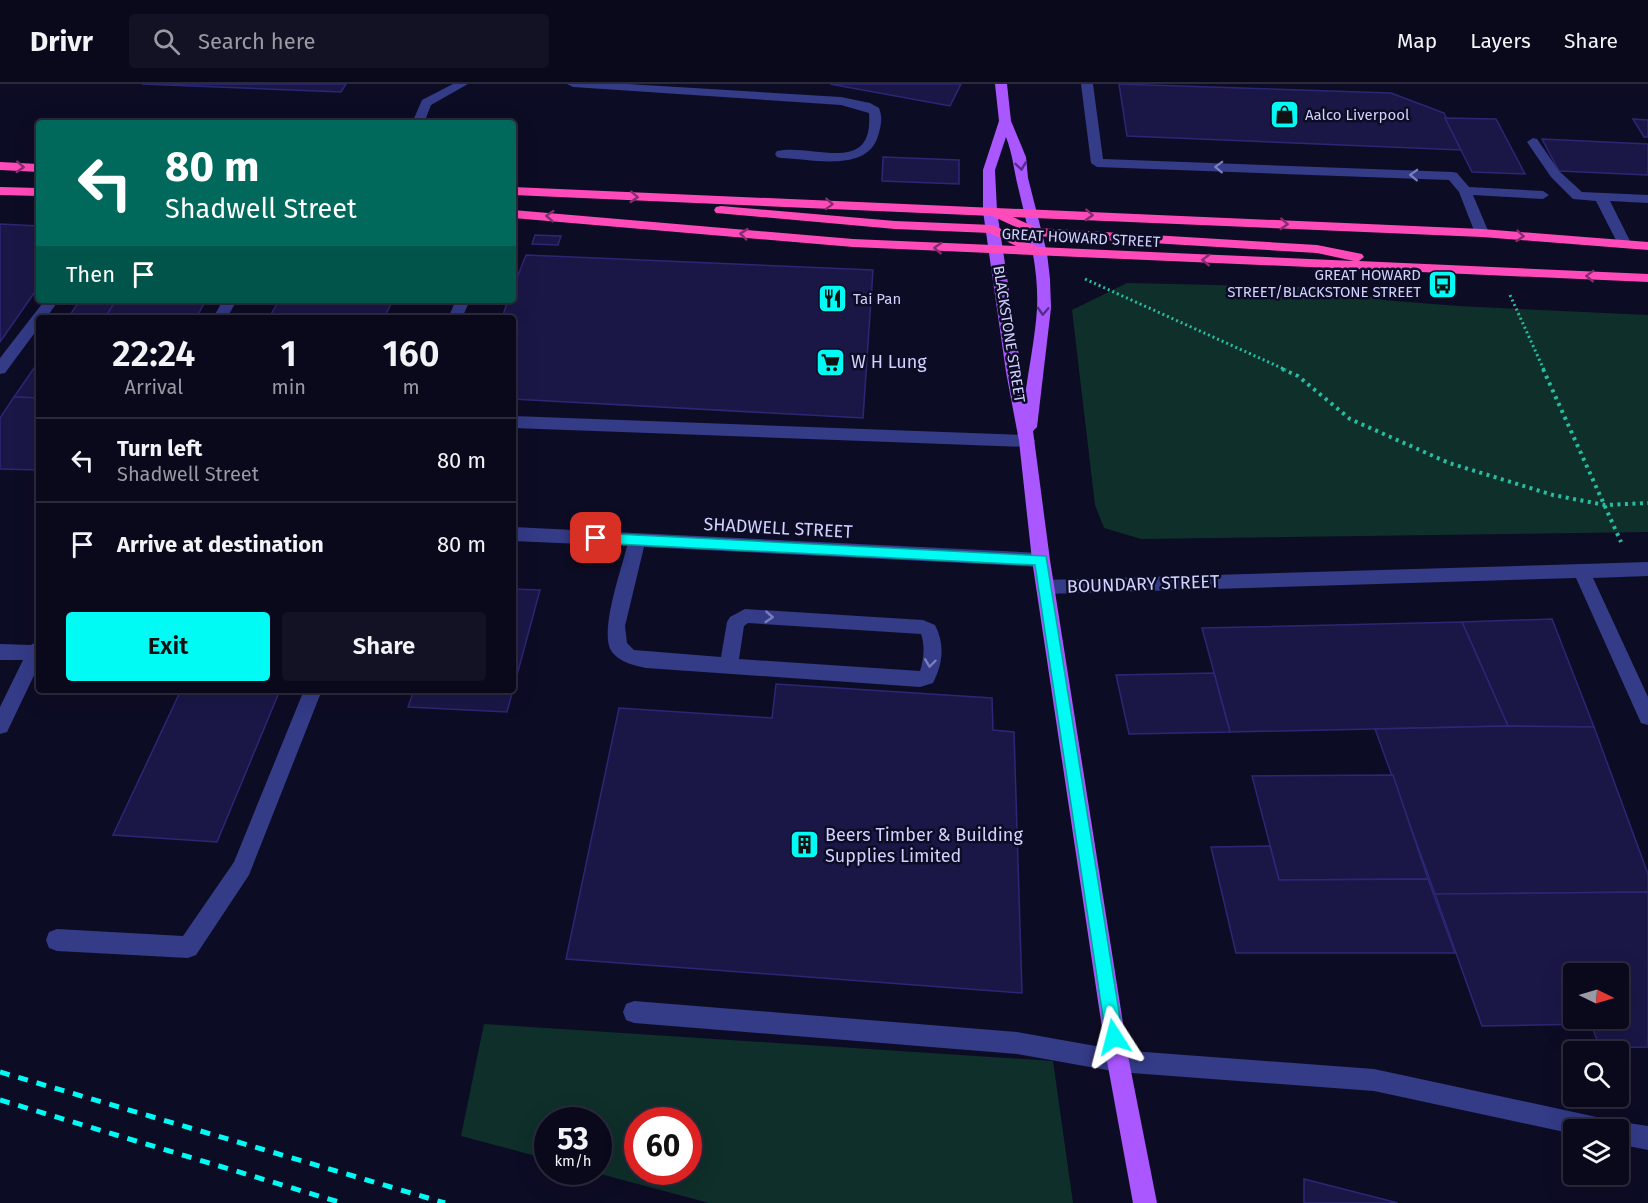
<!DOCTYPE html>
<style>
body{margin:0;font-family:"Fira Sans",sans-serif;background:#131225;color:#f1f3f6;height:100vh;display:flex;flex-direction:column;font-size:22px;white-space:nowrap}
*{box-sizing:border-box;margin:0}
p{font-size:20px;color:#999aa3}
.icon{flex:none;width:33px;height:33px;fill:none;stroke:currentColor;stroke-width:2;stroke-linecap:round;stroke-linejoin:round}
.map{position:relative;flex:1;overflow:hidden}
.panel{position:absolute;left:36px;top:231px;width:480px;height:378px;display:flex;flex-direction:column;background:#0a091c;border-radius:6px;box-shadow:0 6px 24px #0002,0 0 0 2px #2a2a3b}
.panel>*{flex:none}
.top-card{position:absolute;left:36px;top:36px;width:480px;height:183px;border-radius:6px;box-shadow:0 6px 24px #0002,0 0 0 2px #2a2a3b;background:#00695c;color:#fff;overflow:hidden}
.needle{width:39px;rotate:95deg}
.controls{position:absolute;left:1563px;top:879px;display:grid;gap:12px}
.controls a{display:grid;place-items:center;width:66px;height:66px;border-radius:6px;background:#0a091c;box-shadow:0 6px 24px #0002,0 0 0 2px #2a2a3b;font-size:30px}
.speed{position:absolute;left:534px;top:1023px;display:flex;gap:12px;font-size:30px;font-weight:700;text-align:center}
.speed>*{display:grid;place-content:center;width:78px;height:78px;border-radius:50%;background:#0a091c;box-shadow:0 6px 24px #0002,0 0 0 2px #2a2a3b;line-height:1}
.speed small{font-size:15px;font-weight:400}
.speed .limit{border:9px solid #d22;background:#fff;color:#111}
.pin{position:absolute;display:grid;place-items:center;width:51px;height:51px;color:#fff;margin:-26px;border-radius:12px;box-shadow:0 3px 9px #0006}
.me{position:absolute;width:66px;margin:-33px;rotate:351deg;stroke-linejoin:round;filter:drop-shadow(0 0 4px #0008)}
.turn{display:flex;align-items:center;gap:21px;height:126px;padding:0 30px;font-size:27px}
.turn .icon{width:78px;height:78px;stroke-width:2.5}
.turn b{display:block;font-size:42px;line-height:51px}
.then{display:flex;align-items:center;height:57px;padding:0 30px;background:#0003;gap:12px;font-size:22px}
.eta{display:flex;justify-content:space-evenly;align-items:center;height:102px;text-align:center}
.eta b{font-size:36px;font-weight:600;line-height:42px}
.button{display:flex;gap:12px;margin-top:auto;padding:12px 30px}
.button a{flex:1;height:69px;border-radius:6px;background:#00fbf4;color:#111;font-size:24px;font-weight:600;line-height:69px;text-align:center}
.button a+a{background:#131225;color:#f1f3f6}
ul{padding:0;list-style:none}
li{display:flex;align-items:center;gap:18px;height:84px;padding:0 30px;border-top:2px solid #2a2a3b}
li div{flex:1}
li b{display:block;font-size:22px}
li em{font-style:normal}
header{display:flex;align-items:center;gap:36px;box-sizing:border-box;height:84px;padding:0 30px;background:#0a091c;border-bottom:2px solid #2a2a3b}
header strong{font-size:28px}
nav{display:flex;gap:33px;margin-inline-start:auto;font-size:21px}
.search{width:420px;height:54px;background:#131225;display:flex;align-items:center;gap:15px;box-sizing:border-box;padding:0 21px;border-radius:6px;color:#999aa3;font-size:22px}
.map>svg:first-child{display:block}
.green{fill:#0f2f2a;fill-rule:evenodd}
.building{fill:#1a1747;stroke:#2c2775;stroke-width:1.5;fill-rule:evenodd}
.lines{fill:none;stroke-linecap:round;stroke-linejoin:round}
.path-far1{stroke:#25bea1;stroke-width:3;stroke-dasharray:2 3;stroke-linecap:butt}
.path{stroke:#25bea1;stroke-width:4;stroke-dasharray:3 4.5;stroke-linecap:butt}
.minor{fill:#343b87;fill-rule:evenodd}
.major{fill:#aa57ff;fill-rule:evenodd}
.highway{fill:#ff4bb9;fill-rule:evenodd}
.rail{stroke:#00fbf4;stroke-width:5;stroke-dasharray:10 9;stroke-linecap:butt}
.oneway{stroke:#542e87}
.oneway2{stroke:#862c6f}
.oneway3{stroke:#7a7ebd}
.route{fill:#00fbf4;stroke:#00a39f;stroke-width:1.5}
.labels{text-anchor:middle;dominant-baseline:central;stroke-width:5;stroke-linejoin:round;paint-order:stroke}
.far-poi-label{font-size:15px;fill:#d0d1ff;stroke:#0d0c25;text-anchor:start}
.far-street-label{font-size:15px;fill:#d0d1ff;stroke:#0d0c25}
.poi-label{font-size:18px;fill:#d0d1ff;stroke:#0d0c25;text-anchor:start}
.street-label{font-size:18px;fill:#d0d1ff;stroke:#0d0c25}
</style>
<header>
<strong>Drivr</strong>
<div class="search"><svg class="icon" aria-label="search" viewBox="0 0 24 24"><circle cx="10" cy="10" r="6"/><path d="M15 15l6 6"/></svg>Search here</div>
<nav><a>Map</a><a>Layers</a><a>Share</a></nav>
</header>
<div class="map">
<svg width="1648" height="1119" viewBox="0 0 1648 1119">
<rect width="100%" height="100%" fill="#0d0c25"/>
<g class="green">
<path d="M1127 199 1354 204 1383 216 1458 222 1648 231V448L1141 455 1104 444 1095 421 1072 226Z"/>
<path d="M484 940 1053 977 1073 1119H709L593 1088H598V1036H548L547 1075 461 1052ZM638 1036H688V1088H638Z"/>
</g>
<g class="building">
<path d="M142 0H346L341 8Z"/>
<path d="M830 0H961L950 22Z"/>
<path d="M1119 0 1391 9 1444 29 1461 66 1127 52Z"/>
<path d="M1445 34 1496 35 1525 90 1472 88Z"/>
<path d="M1633 35 1648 36V53H1644Z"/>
<path d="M1542 55 1648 60V91L1559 87Z"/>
<path d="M883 73 959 76V100L882 97Z"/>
<path d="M0 140 39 142V202L0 258Z"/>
<path d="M535 151 561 152 558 161 532 160Z"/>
<path d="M526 171 873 186 863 334 513 315V234H502L508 216H513V204Z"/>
<path d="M80 216H116L105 234H68Z"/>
<path d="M116 216H206L196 234H105Z"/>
<path d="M279 216H393L384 234H269Z"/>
<path d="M39 277V314L14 313Z"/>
<path d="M14 313 39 314V386L0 385V334Z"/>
<path d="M513 505 540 506 507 628 408 623 414 606H513Z"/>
<path d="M1552 535 1594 643 1508 642 1462 538Z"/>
<path d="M1462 538 1508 642 1230 648 1202 544Z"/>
<path d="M1214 589 1230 648 1129 650 1116 591Z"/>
<path d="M776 600 992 614 993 646 1014 648 1022 909 566 875 619 624 772 634Z"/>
<path d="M181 606H280L217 758 113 751Z"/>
<path d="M1508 642 1594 643 1648 790V808L1435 810 1375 645Z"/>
<path d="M1393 691 1428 795 1279 796 1252 692Z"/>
<path d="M1270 762 1279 796 1428 795 1455 869H1236L1211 763Z"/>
<path d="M1648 808V963L1600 964 1591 940 1482 942 1435 810ZM1574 890H1618V934H1574Z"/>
<path d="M1304 1095 1398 1119H1304Z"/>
</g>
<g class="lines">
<g class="path-far1">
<path d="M1085 195 1286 286"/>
<path d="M1510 211 1544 286"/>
</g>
<g class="path">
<path d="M1282 285 1298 292 1350 335 1449 379 1553 411 1605 421 1648 419"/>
<path d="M1543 285 1621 458"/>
</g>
<g class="minor">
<path d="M453 0H468L431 21 424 39H412L422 16Z"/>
<path d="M567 0H628L841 13 870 19 879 24C883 34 881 42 878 52 867 89 812 75 781 74L777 73 775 70 777 67C813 59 874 93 869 29L841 21 573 3Z"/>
<path d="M1081 0H1093L1103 75 1453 88 1457 89 1469 103 1543 107 1549 111 1543 115 1473 111 1489 149 1482 153 1475 149 1459 108 1449 96 1097 83 1091 79Z"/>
<path d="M1533 54 1537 55 1559 87 1582 108 1648 111V119L1610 117 1632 161 1630 164H1620L1596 117 1573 115 1551 93 1527 58Z"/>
<path d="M45 216H59L46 234H39V243L5 289 0 290V274Z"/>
<path d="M223 216H237L227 234H213Z"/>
<path d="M456 216H470L462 234H448Z"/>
<path d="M513 332 1027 351 1033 353 1035 357 1033 361 1027 363 513 344Z"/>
<path d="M513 443 1041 469 1047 471 1050 476 1047 481 1041 483 644 463 625 542 627 559 634 566 721 573 727 538 730 533 745 525 923 536 935 541C945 560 943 580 933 599L920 603 646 584C633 581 621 579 612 568 598 550 622 484 627 462L513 457ZM748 539 921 550C925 561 924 575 920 587L739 575 744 542Z"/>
<path d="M1648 478V492L1593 494 1648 613V641L1641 639 1576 494 1045 510 1039 508 1036 503 1039 498 1045 496Z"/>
<path d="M39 556V581L7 648 0 650V623L23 576H0V560L31 561Z"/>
<path d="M304 606H322L249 791 196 871 188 874 57 867 49 864 46 856 49 848 57 845 183 852 234 778Z"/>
<path d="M634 917 1017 948 1118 966 1374 985 1615 1037 1648 1042V1066L1618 1060V1046H1574V1050L1374 1007 1118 988 1017 970 634 939 626 936 623 928 626 920Z"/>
</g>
<path class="major" d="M995 0H1007L1011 37 1026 73 1028 94 1047 169 1050 195 1051 224 1037 343 1033 347 1050 476 1129 977 1157 1119H1133L1107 977 1032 476 1019 357 1006 288 983 127V86L999 37ZM1006 53C1013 71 1014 88 1019 107 1028 145 1039 185 1037 225 1035 254 1029 283 1025 312L997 127 995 86Z"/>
<g class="highway">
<path d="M0 78 39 80V88L0 86Z"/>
<path d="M0 103 39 104V112L0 111Z"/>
<path d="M513 103 1482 145 1648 158V166L1482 153 1013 133 1037 144 1317 161 1362 170 1364 173 1359 177 1648 190V198L853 163 513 134V126L853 155 1016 162 990 149 895 145 716 129 714 126 716 123 721 122 895 137 993 141 1038 163 1354 177 1317 169 1035 152 992 132 513 111Z"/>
</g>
<g class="rail">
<path d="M0 988 445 1119"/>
<path d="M0 1016 342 1119"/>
</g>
</g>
<defs><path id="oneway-chevron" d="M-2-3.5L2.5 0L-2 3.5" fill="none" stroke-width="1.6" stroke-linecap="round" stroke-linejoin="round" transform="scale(1.5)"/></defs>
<g class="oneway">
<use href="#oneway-chevron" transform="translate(1021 82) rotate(82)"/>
<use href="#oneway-chevron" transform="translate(1043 227) rotate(93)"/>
</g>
<g class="oneway2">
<use href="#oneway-chevron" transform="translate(20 83) rotate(3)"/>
<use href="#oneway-chevron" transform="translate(634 113) rotate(3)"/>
<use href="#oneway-chevron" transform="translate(829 120) rotate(2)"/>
<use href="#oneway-chevron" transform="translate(1089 131) rotate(3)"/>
<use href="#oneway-chevron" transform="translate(550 132) rotate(-176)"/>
<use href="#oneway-chevron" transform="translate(1284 140) rotate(3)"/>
<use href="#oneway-chevron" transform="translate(744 150) rotate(-174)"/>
<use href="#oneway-chevron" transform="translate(1520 152) rotate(5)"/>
<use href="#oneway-chevron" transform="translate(938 164) rotate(-177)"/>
<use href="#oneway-chevron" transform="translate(1206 176) rotate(-178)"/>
<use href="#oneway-chevron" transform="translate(1590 192) rotate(-178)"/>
</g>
<g class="oneway3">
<use href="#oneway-chevron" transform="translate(1219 83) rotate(-178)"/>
<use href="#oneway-chevron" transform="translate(1414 91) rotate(-178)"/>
<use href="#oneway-chevron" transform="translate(769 533) rotate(4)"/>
<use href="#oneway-chevron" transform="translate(930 579) rotate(97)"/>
</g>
<path class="route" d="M596 449 1046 472 1123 953 1120 959 1114 961 1108 959 1106 953 1035 481 596 459 589 454Z"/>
<defs>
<symbol id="shop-square" viewBox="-11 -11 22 22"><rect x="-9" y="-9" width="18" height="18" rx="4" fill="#00fbf4" stroke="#0d0c25"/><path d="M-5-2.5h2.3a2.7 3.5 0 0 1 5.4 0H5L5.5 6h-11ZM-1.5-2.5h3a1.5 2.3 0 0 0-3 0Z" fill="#111"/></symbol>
<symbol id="bus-square" viewBox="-11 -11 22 22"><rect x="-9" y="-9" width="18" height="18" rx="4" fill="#00fbf4" stroke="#0d0c25"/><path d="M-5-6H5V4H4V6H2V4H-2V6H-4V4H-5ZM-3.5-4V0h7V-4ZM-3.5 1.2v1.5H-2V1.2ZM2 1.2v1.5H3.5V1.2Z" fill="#111"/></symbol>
<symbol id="restaurant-square" viewBox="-11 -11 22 22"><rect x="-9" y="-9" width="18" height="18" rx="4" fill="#00fbf4" stroke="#0d0c25"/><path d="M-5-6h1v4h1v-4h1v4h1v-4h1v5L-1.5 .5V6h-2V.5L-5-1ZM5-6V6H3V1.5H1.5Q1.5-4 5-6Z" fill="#111"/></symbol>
<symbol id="supermarket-square" viewBox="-11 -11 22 22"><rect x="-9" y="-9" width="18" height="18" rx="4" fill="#00fbf4" stroke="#0d0c25"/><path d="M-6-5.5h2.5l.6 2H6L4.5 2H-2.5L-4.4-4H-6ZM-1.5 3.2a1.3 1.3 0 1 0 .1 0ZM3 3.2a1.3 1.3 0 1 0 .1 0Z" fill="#111"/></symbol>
<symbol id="building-square" viewBox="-11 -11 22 22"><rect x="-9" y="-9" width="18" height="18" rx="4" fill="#00fbf4" stroke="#0d0c25"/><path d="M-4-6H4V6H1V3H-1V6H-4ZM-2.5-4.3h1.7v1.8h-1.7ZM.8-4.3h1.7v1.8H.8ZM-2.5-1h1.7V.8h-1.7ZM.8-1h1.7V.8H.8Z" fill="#111"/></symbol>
</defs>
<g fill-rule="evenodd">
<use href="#shop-square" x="1268" y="14" width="33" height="33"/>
<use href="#bus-square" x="1426" y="184" width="33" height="33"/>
<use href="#restaurant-square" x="816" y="198" width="33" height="33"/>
<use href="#supermarket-square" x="814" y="262" width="33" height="33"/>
<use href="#building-square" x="788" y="744" width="33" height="33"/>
</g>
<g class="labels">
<g class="far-poi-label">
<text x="1305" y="31">Aalco Liverpool</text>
<text x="1421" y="191" text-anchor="end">GREAT HOWARD<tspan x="1421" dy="17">STREET/BLACKSTONE STREET</tspan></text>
<text x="853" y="215">Tai Pan</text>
</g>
<g class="far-street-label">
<text transform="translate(1081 154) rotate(3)">GREAT HOWARD STREET</text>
<text transform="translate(1009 250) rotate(81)">BLACKSTONE STREET</text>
</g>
<g class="poi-label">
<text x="851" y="278">W H Lung</text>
<text x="825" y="751">Beers Timber &amp; Building<tspan x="825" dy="21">Supplies Limited</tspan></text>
</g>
<g class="street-label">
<text transform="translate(778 444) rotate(3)">SHADWELL STREET</text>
<text transform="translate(1143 500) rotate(-2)">BOUNDARY STREET</text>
</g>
</g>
</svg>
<div class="controls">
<a><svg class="needle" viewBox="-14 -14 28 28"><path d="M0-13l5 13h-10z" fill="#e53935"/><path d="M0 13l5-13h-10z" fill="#999aa3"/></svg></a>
<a><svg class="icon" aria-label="search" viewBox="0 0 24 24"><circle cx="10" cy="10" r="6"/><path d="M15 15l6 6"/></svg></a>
<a><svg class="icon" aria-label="layers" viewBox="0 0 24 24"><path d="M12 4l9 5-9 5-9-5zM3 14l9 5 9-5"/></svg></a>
</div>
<div class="speed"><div>53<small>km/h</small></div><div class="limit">60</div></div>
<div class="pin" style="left:596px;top:454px;background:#d93025"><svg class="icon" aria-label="arrive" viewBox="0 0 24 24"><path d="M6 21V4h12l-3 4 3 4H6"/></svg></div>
<svg class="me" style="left:1114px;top:953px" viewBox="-20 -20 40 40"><path d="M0-17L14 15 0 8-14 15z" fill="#00fbf4" stroke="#fff" stroke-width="4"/></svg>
<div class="top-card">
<div class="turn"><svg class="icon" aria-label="left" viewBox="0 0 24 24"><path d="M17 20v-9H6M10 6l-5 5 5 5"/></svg><div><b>80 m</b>Shadwell Street</div></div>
<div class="then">Then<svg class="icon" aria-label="arrive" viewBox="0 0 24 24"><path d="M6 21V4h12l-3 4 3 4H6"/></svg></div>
</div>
<section class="panel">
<div class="eta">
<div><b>22:24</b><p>Arrival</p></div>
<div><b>1</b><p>min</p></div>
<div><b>160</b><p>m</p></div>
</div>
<ul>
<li><svg class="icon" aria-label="left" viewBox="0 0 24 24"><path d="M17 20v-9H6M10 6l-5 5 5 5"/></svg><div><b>Turn left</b><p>Shadwell Street</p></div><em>80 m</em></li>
<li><svg class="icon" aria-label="arrive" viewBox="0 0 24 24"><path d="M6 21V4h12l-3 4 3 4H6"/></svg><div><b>Arrive at destination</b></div><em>80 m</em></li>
</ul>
<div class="button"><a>Exit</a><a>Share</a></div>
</section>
</div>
